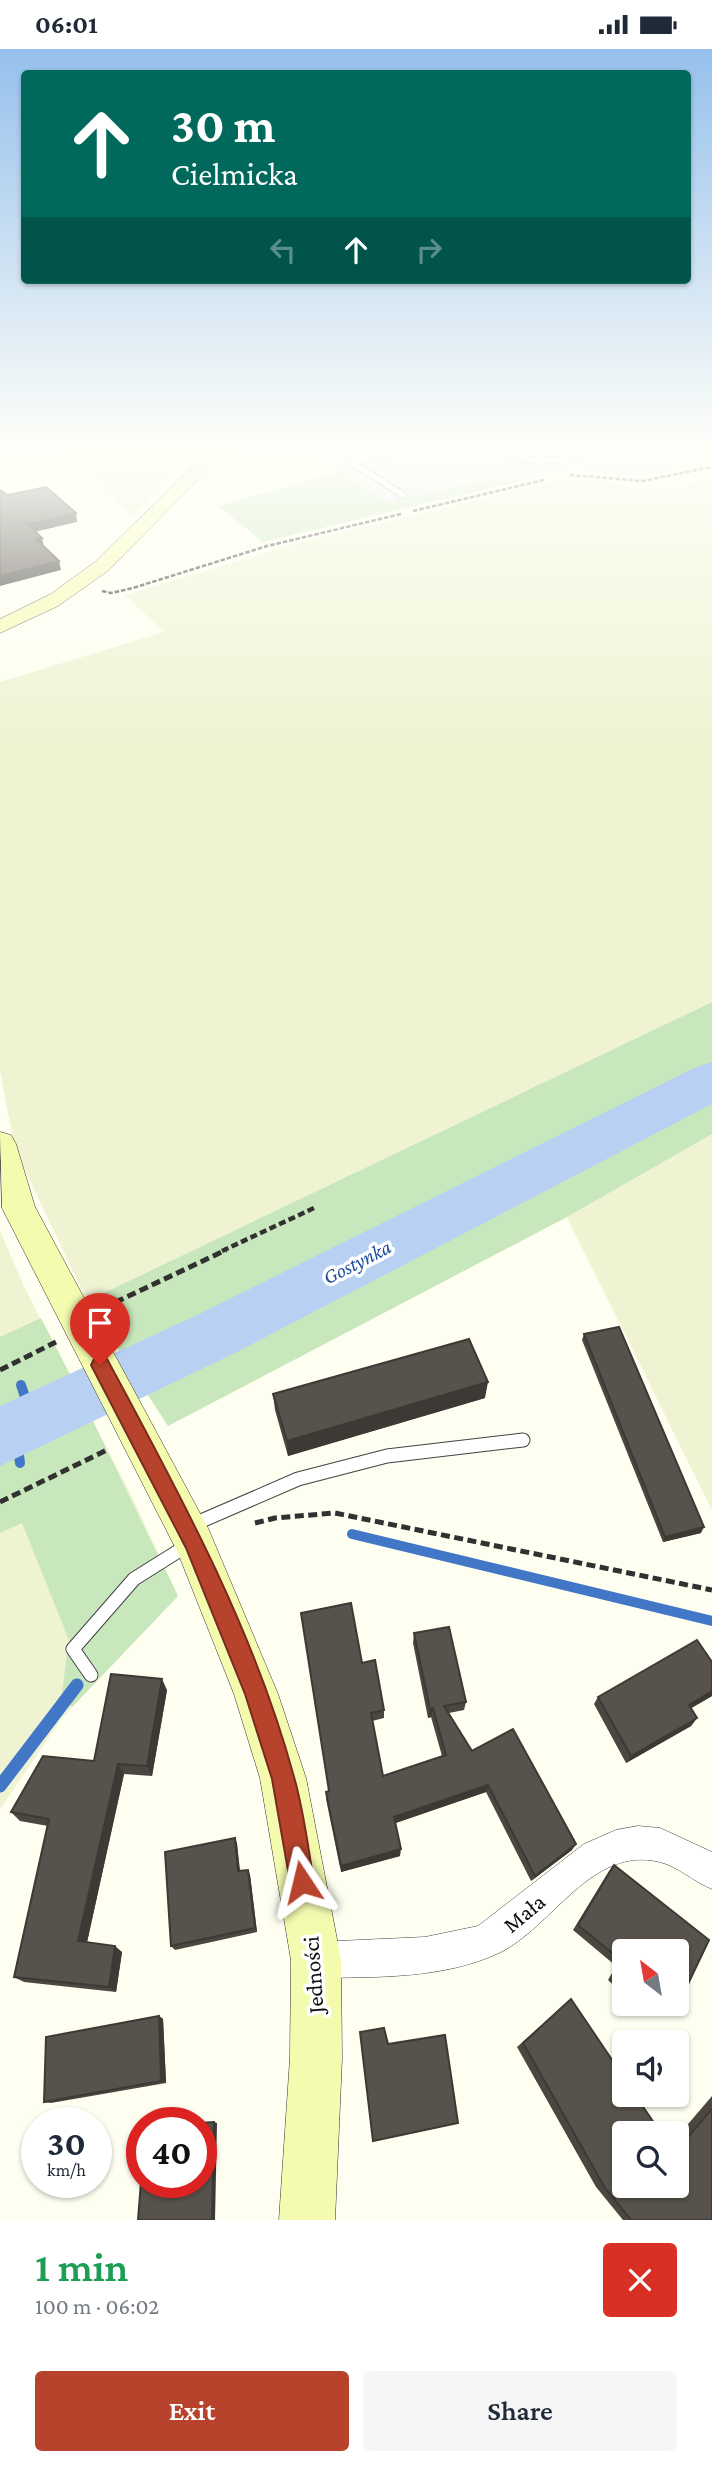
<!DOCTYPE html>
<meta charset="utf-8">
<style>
body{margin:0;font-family:"Crimson Pro",serif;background:#f6f6f7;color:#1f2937;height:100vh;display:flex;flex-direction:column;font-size:26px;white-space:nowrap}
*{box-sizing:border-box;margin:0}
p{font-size:23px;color:#747a83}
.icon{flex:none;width:38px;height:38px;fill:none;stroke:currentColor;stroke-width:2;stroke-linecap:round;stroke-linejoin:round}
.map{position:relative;height:2171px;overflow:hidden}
.drawer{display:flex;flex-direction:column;background:#fff;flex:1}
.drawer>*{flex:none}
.hud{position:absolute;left:21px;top:21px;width:670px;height:214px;border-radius:7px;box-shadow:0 2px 5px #0004;background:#00695c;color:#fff;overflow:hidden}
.needle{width:46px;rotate:329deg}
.tools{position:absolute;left:612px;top:1890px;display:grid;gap:14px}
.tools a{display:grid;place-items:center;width:77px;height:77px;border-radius:7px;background:#fff;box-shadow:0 2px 5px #0004;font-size:35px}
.speed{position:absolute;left:21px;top:2058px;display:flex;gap:14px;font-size:35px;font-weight:700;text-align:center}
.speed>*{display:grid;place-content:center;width:91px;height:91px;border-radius:50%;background:#fff;box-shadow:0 2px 5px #0004;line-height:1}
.speed small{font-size:18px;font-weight:400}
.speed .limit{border:10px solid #d22;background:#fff;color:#111}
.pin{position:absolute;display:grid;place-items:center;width:60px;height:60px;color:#fff;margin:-72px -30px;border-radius:50% 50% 50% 0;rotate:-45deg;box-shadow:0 0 7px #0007}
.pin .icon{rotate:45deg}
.me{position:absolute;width:77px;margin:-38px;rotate:350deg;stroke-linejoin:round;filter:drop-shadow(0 0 5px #0008)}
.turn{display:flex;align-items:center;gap:24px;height:147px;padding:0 35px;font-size:32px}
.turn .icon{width:91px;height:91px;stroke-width:2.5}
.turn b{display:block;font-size:49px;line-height:60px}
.lanes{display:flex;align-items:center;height:66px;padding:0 35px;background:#0003;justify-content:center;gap:35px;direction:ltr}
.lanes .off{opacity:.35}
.round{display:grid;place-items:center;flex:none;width:74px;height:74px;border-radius:7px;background:#f6f6f7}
.head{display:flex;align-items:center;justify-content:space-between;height:119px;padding:0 35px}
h1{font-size:42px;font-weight:600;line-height:52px;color:#1e9e55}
.primary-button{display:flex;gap:14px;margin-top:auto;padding:14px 35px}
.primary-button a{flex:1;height:80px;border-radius:7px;background:#b8432d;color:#fff;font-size:28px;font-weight:600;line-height:80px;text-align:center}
.primary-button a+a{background:#f6f6f7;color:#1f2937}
.status{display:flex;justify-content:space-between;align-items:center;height:49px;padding:0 35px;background:#fff;direction:ltr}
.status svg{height:19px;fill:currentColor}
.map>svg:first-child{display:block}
.industrial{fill:#ede4ec}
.farmland{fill:#eff3d2}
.green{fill:#c9e7bc}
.water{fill:#b8d1f3;stroke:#4277c7;stroke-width:2}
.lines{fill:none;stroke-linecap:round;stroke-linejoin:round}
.stream-far1{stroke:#4277c7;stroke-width:10}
.stream{stroke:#4277c7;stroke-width:13}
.river{fill:#b8d1f3;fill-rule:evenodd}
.lane-far1-casing{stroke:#424242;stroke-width:7}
.lane-casing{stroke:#424242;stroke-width:15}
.street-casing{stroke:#424242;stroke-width:1}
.secondary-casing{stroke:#313131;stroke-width:1}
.path-far2{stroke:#313131;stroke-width:2.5;stroke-dasharray:4.5 2;stroke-linecap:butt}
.path-far1{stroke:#313131;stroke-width:4.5;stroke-dasharray:7 3.5;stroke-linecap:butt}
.path{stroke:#313131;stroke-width:5;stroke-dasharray:9 4.5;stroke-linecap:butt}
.lane-far1{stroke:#fff;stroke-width:6}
.lane{stroke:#fff;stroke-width:13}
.street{fill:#fff;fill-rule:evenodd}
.secondary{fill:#f4fbaf;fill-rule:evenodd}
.wall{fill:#4b4740}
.shaded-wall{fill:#3d3934}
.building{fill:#57524b;stroke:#3d3934;stroke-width:2}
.route{fill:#b8432d;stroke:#782c1d;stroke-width:2}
.labels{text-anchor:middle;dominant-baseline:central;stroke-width:7;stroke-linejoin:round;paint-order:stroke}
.water-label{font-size:21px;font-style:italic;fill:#1d4a9b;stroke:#fff}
.near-street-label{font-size:23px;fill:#0f0f0f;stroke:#fff}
</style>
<div class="status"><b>06:01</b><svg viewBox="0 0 49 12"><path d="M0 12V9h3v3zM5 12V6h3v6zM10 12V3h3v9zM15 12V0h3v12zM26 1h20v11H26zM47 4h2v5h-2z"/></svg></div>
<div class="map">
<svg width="712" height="2171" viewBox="0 0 712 2171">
<rect width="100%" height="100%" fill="#fefef1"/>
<path class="industrial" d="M295 395H712V408L658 425 626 427 573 420 533 429 463 436 388 454Z"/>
<g class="farmland">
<path d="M56 395H203L133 467Z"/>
<path d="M712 428V953L87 1252 15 1100 0 1022V633L164 583 125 546 304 492 571 429 665 442Z"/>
<path d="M712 1085V1461L567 1168Z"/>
<path d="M0 1182 25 1240 131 1446 178 1547 62 1669 0 1760Z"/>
</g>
<g class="green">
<path d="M338 423 388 454 463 436 533 429 263 493 218 457Z"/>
<path d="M712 953V1085L567 1168 168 1377 87 1252Z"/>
<path d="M41 1269 78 1341 0 1378V1288Z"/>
<path d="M88 1362 178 1547 72 1658 62 1643 69 1591 22 1474 0 1484V1404Z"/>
</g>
<path class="water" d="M78 1341 88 1362 0 1404V1378Z"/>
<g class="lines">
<g class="stream-far1">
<path d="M21 1336 33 1372"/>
<path d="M16 1384 20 1414"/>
<path d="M352 1485 712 1572"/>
</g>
<path class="stream" d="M0 1737 77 1636"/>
<path class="river" d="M712 1013V1055L237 1303 0 1417V1357L195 1267 694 1019Z"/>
<defs>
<g id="lane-far1">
<path d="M403 395 407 398 351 413 403 446"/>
<path d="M491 395C543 423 551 412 604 395"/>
</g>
<g id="lane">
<path d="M192 1476 298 1430 387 1407 523 1391"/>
<path d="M91 1626 73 1600 134 1530 188 1496"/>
</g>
<path id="street" d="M638 1777 660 1779 712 1803V1840C694 1833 679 1818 660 1813 591 1796 553 1878 499 1904 443 1930 377 1928 316 1929L303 1924 298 1911 303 1898 316 1893 425 1888 478 1877 584 1795 616 1781Z"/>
<g id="secondary">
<path d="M216 395H233L109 521 58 557 0 584V570L51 545 95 513Z"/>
<path d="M0 1083 11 1086 16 1095 35 1158 208 1479 278 1645 306 1729 341 1911 342 2009 335 2171H279L290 2009 291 1911 260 1729 234 1645 178 1504 2 1159Z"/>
</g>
</defs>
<use href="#lane-far1" class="lane-far1-casing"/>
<use href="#lane" class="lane-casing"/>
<use href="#street" class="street-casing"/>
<use href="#secondary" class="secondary-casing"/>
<g class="path-far2">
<path d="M570 426 642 432 712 418"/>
<path d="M413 462 544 431"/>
<path d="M102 542 111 544 133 539 267 497 401 465"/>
</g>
<path class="path-far1" d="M222 1202 314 1159"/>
<g class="path">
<path d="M103 1259 226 1201"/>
<path d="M0 1321 56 1293"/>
<path d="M0 1453 109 1400"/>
<path d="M255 1474 275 1469 335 1464 712 1541"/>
</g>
<use href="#lane-far1" class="lane-far1"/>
<use href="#lane" class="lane"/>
<use href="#street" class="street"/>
<use href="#secondary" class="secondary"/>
</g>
<g class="wall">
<path d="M506 395H562L541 401 533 396 517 401Z"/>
<path d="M584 1285 701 1484 663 1493 582 1291Z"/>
<path d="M273 1345 485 1349 288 1407 275 1361Z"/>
<path d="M301 1564 362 1614 384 1661V1669L372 1672 383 1727 442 1707 431 1668 428 1669 413 1594 414 1584 466 1653 464 1661 449 1664 472 1702 572 1801 531 1832 486 1743 395 1774 400 1807 341 1823 326 1750V1743H329Z"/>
<path d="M712 1613V1647L691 1659 697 1669 691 1677 626 1714 594 1655 598 1648Z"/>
<path d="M167 1641 152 1727 124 1725 87 1893 122 1903 116 1943 24 1933 14 1928 48 1777 20 1772 11 1763 94 1712Z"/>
<path d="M235 1789 237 1795 240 1821H248L250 1826 257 1883 175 1901 171 1897Z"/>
<path d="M614 1816 709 1891 677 1958 670 1962 662 1955H677V1902H625V1947L608 1931 616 1917 573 1881 609 1822Z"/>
<path d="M571 1950 677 2137V2088L712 2047V2171H623L596 2138 517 1998Z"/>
<path d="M159 1967 163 1970 166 2034 51 2054 44 2053Z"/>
</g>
<g class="shaded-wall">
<path d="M517 395H533V396L517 401Z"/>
<path d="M542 395H562L541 401Z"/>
<path d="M76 464 77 473 30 484 28 475Z"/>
<path d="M42 489 44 498 36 490Z"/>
<path d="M59 512 61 521 0 537V527Z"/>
<path d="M488 1333 485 1349 288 1407 287 1392Z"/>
<path d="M704 1478 701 1484 663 1493 665 1488Z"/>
<path d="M162 1630 167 1641 152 1727 147 1717Z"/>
<path d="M712 1642V1647L683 1664 689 1656Z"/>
<path d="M433 1659 431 1668 428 1669 430 1660Z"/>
<path d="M697 1669 691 1677 626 1714 631 1707Z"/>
<path d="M118 1715 124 1725 86 1898 78 1892Z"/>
<path d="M488 1736 486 1743 393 1775 394 1768Z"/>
<path d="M235 1789 237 1795 240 1827 238 1822Z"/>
<path d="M576 1795 572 1801 531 1832 535 1827Z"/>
<path d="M401 1800 400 1807 341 1823V1817Z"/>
<path d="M248 1821 250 1826 257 1883 255 1879Z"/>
<path d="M115 1897 122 1903 116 1943 109 1938Z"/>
<path d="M159 1967 163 1970 166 2034 161 2032Z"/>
<path d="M214 2073 217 2074 215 2171H212Z"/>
</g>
<g class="building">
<path d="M46 438 76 464 28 475 42 489 36 490 59 512 0 527V441L8 446Z"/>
<path d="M619 1278 704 1478 665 1488 584 1285Z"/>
<path d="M469 1290 488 1333 287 1392 273 1345Z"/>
<path d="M351 1554 362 1614 375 1611 384 1661 371 1664 383 1727 446 1706 433 1659 430 1660 414 1584 449 1578 466 1653 444 1657 472 1702 513 1680 576 1795 535 1827 488 1736 394 1768 401 1800 341 1817 326 1743 329 1742 301 1564Z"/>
<path d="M697 1591 712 1613V1642L689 1656 697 1669 631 1707 598 1648Z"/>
<path d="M111 1625 162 1630 147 1717 118 1715 78 1892 115 1897 109 1938 14 1928 49 1770 11 1763 43 1707 94 1712Z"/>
<path d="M235 1789 238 1822 248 1821 255 1879 171 1897 165 1803Z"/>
<path d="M614 1816 709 1891 677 1958 672 1955H677V1902H625V1938L613 1928 622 1912 578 1876Z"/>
<path d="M571 1950 625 2030V2046H635L661 2084H625V2137H677V2101L712 2060V2171H631L605 2139 523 1994Z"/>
<path d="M159 1967 161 2032 44 2053 46 1988Z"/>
<path d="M384 1979 388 1995 445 1986 458 2074 373 2092 360 1983Z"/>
<path d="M214 2073 212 2171H138L142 2120V2133H201V2074H198Z"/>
</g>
<linearGradient id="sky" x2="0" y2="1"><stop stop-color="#95c0ec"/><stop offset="0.57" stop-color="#fffff9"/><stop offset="1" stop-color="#fffff9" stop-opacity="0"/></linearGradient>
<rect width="712" height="699" fill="url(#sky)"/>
<path class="route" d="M100 1308 107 1310C179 1444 254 1580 294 1728 304 1762 308 1799 314 1833L311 1842 302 1845 294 1842 290 1833 272 1730 245 1645 186 1499 91 1316 94 1310Z"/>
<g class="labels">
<g class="water-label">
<text transform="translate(357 1213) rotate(-27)">Gostynka</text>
</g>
<g class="near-street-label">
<text transform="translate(524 1864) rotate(-40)">Mała</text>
<text transform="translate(313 1926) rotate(-94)">Jedności</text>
</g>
</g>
</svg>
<div class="tools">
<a><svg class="needle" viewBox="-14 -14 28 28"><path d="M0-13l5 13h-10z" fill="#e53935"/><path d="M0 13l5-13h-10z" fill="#747a83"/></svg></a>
<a><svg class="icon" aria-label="sound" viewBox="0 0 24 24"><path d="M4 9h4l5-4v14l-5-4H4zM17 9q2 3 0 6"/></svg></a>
<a><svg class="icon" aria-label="search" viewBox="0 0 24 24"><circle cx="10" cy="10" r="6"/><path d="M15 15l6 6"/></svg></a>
</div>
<div class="speed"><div>30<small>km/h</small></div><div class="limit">40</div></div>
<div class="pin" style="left:100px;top:1316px;background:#d93025"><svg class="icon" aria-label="arrive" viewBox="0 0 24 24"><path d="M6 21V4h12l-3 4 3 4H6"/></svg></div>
<svg class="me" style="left:302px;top:1833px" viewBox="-20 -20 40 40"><path d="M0-17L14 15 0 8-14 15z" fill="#b8432d" stroke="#fff" stroke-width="4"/></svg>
<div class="hud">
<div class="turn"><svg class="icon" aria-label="ahead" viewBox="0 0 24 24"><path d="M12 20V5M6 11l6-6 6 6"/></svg><div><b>30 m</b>Cielmicka</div></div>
<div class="lanes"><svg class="icon off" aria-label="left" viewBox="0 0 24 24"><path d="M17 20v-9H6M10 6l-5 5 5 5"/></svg><svg class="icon" aria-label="ahead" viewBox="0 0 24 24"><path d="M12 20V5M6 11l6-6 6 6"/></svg><svg class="icon off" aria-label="right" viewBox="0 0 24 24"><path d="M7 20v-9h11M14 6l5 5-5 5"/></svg></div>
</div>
</div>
<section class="drawer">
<div class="head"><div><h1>1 min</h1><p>100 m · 06:02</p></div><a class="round" style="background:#d93025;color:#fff"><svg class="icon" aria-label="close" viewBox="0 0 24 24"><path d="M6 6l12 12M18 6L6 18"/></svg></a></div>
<div class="primary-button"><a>Exit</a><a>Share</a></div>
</section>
